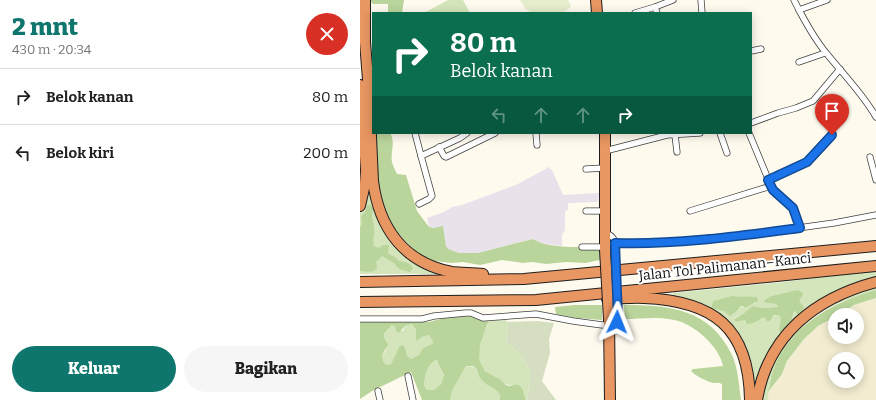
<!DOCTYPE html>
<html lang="id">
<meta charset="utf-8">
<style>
body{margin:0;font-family:Bitter,serif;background:#f6f6f6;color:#222;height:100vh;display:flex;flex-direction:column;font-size:15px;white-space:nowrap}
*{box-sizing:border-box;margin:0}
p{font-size:13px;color:#767676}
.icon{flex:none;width:22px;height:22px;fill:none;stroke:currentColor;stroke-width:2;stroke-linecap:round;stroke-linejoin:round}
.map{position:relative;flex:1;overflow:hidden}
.side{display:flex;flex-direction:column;background:#fff;width:360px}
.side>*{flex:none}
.banner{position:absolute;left:12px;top:12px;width:380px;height:122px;border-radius:0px;box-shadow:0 2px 10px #0003;background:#0b6e4f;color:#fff;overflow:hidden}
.buttons{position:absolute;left:468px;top:308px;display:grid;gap:8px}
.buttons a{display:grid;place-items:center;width:36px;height:36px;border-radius:50%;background:#fff;box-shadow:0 2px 10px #0003;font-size:20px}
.pin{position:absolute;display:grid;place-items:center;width:34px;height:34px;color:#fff;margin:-41px -17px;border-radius:50% 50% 50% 0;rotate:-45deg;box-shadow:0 0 4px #0007}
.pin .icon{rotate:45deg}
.me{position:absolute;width:44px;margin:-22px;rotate:2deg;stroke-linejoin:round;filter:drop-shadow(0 0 3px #0008)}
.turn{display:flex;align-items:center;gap:14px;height:84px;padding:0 12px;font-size:18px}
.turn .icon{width:52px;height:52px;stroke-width:2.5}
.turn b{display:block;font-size:28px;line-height:34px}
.lanes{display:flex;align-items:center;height:38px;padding:0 12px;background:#0003;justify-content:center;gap:20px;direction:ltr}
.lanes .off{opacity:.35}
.round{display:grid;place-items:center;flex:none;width:42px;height:42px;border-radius:21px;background:#f6f6f6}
.summary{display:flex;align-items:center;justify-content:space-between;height:68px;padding:0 12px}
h1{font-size:24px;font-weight:800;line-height:30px;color:#0f766e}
.primary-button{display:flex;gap:8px;margin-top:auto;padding:8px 12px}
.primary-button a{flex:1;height:46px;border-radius:24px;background:#0f766e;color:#fff;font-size:16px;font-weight:800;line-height:46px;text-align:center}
.primary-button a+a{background:#f6f6f6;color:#222}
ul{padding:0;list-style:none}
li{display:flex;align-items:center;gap:12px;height:56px;padding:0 12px;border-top:1px solid #e0e0e0}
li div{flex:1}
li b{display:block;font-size:15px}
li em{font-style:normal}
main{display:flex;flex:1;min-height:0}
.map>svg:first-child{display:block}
.industrial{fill:#e9e2eb}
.farmland{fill:#f2ecd0;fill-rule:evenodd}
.green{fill:#d4e5bb}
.forest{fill:#b9d59b;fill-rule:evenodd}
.cemetery{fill:#d6dec1}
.pitch{fill:#e4edcc}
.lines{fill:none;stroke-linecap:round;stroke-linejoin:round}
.street-casing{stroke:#404040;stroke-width:7}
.highway-casing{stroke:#1e1e1e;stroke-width:12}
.street{stroke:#fff;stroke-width:5.5}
.highway{stroke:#e89662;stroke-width:10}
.street-bridge-casing{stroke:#404040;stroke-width:7;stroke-linecap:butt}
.highway-bridge-casing{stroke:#1e1e1e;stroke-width:12;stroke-linecap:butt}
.street-bridge{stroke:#fff;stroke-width:5.5}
.highway-bridge{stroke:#e89662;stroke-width:10}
.route-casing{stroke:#114b97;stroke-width:10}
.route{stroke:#1a73e8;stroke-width:7}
.labels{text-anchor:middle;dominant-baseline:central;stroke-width:4;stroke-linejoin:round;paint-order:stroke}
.street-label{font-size:14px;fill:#0d0d0d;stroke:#fff}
</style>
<main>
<section class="side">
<div class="summary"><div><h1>2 mnt</h1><p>430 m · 20:34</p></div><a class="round" style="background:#d93025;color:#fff"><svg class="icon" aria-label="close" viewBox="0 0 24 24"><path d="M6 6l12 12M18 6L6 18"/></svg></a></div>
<ul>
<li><svg class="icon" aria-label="right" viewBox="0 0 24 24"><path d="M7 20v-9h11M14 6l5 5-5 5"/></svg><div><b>Belok kanan</b></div><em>80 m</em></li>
<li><svg class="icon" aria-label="left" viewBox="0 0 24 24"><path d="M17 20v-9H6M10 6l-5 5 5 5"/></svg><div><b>Belok kiri</b></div><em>200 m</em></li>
</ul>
<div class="primary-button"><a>Keluar</a><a>Bagikan</a></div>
</section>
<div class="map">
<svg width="516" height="400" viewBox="0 0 516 400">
<rect width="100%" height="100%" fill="#fefaee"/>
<path class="industrial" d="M189 167 193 172 203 195 239 193 238 202 208 203V210L205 211V230L202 235V246L179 243 176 240 173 239 118 253H99L87 249 86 246 83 227 73 228 69 227 67 218 84 212 92 207 102 205 158 184Z"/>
<path class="farmland" d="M516 298V400H408V392L422 374 427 361 449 333 458 326 475 317V337H497V315H478L494 305ZM475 359H497V381H475Z"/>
<g class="green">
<path d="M88 0H103L110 13H67L66 12Z"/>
<path d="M8 179 14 207 18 220 25 232 34 245 83 274H0V211L3 204Z"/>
<path d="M516 270V279L430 325 435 311 437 315 439 301 442 298 437 290 411 296 403 301 406 303 416 304 418 307 403 308 392 306 384 313 374 318 376 322 384 320 395 323 404 317 412 319 413 316 416 315H421C422 322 418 326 420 336L394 396 371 326 363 317 352 309C358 308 366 311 369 315L377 311 382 306 385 308 389 305 396 303 382 296H371L353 301 351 308 331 300 313 296V293L424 282Z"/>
<path d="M516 286V290C493 297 468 305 449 321 426 339 409 370 408 400H402L405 383 418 351 440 325 476 301Z"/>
<path d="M145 320 148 322 146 342 159 353 170 370V381L167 400 165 398 164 392 157 384C143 387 146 382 135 376 132 374 128 373 125 371 116 362 117 345 123 335 125 330 128 328 128 321Z"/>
<path d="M52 324C57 327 58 334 56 339L57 341 62 337 69 335 73 342 72 344 63 348 60 355 51 359 48 358 47 353 39 347 31 364 26 365 22 361V357L26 350 27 341 24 337V332L32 325 35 327V329L43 331 45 326Z"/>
<path d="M76 360 78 361V364L84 376 81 384 74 390H67L64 385C65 375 67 365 76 360Z"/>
<path d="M106 366 115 367C118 371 119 375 121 379 128 387 141 388 140 400H90L92 391Z"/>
</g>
<g class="forest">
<path d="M11 0H44L42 13H28V4H13L11 2Z"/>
<path d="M16 133H30C36 142 30 153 32 162 33 166 35 170 37 174L46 175 57 211 69 227 73 228 83 226 86 246 88 249 99 253H118L173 239C176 240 178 242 181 243 199 248 221 247 239 247L240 260 225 263 206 262 186 264 172 262 163 263 142 260 120 265 103 262 92 263 75 261 62 257 43 239 24 214 18 195Z"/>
<path d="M8 204 10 205 13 208C11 218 13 218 14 227 15 234 12 238 14 246L19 248 23 245H29L28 253C31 256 34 255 39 261 45 262 49 262 53 268L50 272 39 269 34 263 22 256 16 262 17 268C13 274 6 271 0 271V228L2 224 1 216 5 212Z"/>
<path d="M437 290 442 292 443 295 439 302 442 304 444 308 438 315H437L435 311 434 312 430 325 420 336 419 329 421 318 419 315H414L410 321H407L404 317C398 321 394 324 387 324L385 320 376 322 374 320V319L384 313 392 306 403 308 418 307 416 304 406 303 403 301 411 296Z"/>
<path d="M516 290V298L494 305 478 315H475V317L458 326 444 339 427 361 422 374 408 392C410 385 411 378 413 371 430 325 471 303 516 290Z"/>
<path d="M371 296 397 297 398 301 385 308 383 306H381L377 311 370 316 364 311 351 308 353 301Z"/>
<path d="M214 305H242V320L217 318 196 314 195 307Z"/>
<path d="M264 305C310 305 350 309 372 355 378 368 379 385 381 400H362V384C358 382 357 383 353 383 348 382 334 375 331 371L333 369 363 366C360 347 333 323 314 320 298 316 280 319 265 319Z"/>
<path d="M107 316C115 317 119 322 128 321V323L120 344 119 359 121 364 125 371 140 379 146 385 149 386 157 384 160 386 163 390 166 400H140C141 387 127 388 121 379 117 374 119 369 113 366H106L92 391 90 400H62L51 372 12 391 0 399V322H69L88 317ZM52 324 56 329V340L57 341 62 337 69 335 73 342 72 344 63 348 59 355 51 359 48 357 44 346 42 345 39 347 31 364 26 365C18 357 25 352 28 344L24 337V333L32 325 35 327 36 331 39 333 45 326ZM76 360 78 361V364L84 375 81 384 74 390H67L64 385C65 375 67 365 76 360Z"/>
</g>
<path class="cemetery" d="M177 321 194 323 189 339 190 353 182 381 196 400H167L170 381V370L159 353 146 342 148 322Z"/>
<path class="pitch" d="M160 0H208L211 7 202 13H170L168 9 166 10Z"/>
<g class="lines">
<defs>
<g id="street">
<path d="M341 0 342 13"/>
<path d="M434 0 439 10 467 0"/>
<path d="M295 7 297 13"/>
<path d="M439 10C447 25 455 40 467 54 484 75 503 94 516 117"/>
<path d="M275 13 295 7 313 0"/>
<path d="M391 51 401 49"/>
<path d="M439 62 465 53"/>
<path d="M391 123 418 113 436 108 453 101 480 69"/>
<path d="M55 133 61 156 100 138 107 133"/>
<path d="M176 133 177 145"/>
<path d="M360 133 367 153"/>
<path d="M389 133 411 186 417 194 433 208 440 228"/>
<path d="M315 135 317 152"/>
<path d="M79 147 84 156 86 157 135 133"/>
<path d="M245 151 307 135 340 133"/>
<path d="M510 157 516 180"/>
<path d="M226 169 245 168"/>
<path d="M408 180 447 162 472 135"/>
<path d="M59 204 69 199 72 196 61 156"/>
<path d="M226 211H246"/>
<path d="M330 211 411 186"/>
<path d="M246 233C252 236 255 238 255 246"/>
<path d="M255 243 283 244 395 234 474 223 516 215"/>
<path d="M222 247H246"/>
<path d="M0 319H62L74 316 106 313H111L123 318 176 314 213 321 242 325 254 324 258 318"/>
<path d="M48 376 53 400"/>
<path d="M18 391 20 400"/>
</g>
<g id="highway">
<path d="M5 0V42L9 92 13 181C19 228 44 263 92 272 102 273 113 273 123 274"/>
<path d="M236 0 237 13"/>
<path d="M0 85 6 170 5 184 0 206"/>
<path d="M245 133V250"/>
<path d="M0 282 164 279 516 246"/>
<path d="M247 299C259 299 272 297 284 298 353 301 389 327 390 400"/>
<path d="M0 302 176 300 516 266"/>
<path d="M249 319 250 400"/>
<path d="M397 400C408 335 455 298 516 282"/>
</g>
</defs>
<use href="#street" class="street-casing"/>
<use href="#highway" class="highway-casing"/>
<use href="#street" class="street"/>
<use href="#highway" class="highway"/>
<defs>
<path id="street-bridge" d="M255 249 258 318"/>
<path id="highway-bridge" d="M245 250 249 319"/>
</defs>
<use href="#street-bridge" class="street-bridge-casing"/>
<use href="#highway-bridge" class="highway-bridge-casing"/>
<use href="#street-bridge" class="street-bridge"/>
<use href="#highway-bridge" class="highway-bridge"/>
</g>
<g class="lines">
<defs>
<path id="route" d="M257 322 258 318 255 243C316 245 379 236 440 228L433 208 413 190 408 180 447 162 472 135"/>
</defs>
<use href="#route" class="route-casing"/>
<use href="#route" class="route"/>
</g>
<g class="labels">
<g class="street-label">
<text transform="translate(365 267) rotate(-6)">Jalan Tol Palimanan–Kanci</text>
</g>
</g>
</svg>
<div class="buttons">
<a><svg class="icon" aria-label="sound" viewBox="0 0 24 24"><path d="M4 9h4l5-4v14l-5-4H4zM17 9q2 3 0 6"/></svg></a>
<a><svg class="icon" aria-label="search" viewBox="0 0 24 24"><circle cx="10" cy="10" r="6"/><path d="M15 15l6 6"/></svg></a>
</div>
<div class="pin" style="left:472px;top:135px;background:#d93025"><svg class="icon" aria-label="arrive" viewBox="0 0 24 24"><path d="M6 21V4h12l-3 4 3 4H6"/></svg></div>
<svg class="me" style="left:257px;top:322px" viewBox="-20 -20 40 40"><path d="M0-17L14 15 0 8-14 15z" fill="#1a73e8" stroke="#fff" stroke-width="4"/></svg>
<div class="banner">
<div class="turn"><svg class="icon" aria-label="right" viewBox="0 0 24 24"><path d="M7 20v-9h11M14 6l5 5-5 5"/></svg><div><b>80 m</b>Belok kanan</div></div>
<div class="lanes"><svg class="icon off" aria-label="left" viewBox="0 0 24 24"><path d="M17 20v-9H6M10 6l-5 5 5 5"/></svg><svg class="icon off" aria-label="ahead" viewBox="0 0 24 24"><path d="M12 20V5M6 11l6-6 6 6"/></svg><svg class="icon off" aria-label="ahead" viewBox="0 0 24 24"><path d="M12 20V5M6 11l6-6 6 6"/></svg><svg class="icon" aria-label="right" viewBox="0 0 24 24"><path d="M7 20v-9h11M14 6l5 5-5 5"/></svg></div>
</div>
</div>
</main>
